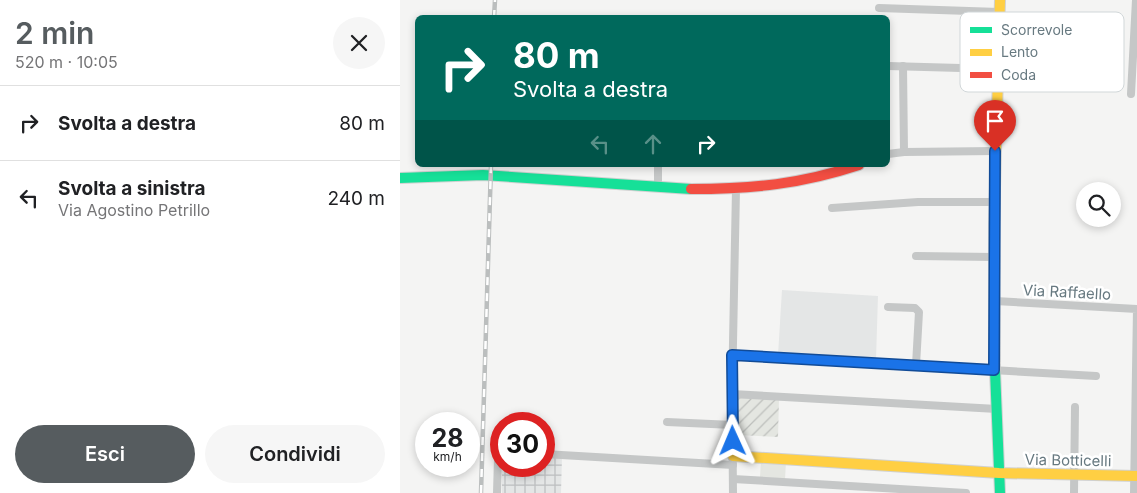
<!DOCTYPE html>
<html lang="it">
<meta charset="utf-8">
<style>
body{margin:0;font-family:Inter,sans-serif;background:#f6f6f6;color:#202124;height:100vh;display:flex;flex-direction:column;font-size:19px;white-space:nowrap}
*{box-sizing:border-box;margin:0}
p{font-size:16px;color:#757577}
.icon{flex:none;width:28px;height:28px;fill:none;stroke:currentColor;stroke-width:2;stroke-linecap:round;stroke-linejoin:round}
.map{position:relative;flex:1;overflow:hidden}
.details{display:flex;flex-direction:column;background:#fff;width:400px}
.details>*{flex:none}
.guide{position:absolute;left:15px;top:15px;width:475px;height:152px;border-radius:8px;box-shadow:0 2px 8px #0003;background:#00695c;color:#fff;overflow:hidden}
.fabs{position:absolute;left:676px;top:182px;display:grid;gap:10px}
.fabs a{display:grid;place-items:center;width:45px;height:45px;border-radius:50%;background:#fff;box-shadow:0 2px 8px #0003;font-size:25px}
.speed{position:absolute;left:15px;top:412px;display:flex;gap:10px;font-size:25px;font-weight:700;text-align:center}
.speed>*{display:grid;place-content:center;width:65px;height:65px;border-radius:50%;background:#fff;box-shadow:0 2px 8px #0003;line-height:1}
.speed small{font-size:12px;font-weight:400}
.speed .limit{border:8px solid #d22;background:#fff;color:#111}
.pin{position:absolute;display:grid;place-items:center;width:42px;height:42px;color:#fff;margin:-51px -21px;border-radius:50% 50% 50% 0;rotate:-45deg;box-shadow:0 0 5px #0007}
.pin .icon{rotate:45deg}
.me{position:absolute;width:55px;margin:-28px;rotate:359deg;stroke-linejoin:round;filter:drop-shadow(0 0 4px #0008)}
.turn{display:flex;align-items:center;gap:18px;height:105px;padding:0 15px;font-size:22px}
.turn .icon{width:65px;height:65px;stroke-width:2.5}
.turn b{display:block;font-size:35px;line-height:42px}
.lanes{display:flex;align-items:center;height:48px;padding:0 15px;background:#0003;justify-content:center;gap:25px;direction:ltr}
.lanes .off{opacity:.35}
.round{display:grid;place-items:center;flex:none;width:52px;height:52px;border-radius:26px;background:#f6f6f6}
.head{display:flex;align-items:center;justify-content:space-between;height:85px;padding:0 15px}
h1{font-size:30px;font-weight:600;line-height:38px;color:#565c5f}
.button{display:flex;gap:10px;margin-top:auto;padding:10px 15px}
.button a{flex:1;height:58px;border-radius:30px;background:#565c5f;color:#fff;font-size:20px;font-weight:600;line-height:58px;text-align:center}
.button a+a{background:#f6f6f6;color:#202124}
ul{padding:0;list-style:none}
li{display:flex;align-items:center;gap:15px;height:75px;padding:0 15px;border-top:1px solid #e0e0e0}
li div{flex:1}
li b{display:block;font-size:19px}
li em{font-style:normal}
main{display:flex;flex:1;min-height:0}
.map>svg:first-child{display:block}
.built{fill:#e4e6e6}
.industrial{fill:url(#industrial-grid)}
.green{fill:#e4e6e1}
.garden{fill:url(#garden-furrows)}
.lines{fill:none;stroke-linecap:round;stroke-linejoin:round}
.fast-casing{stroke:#d0d1d1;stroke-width:12}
.slow-casing{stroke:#d0d1d1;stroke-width:12}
.jam-casing{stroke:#d0d1d1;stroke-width:12}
.street{stroke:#c5c7c7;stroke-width:8}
.fast{stroke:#16e098;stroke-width:10}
.slow{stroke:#ffcf43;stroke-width:10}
.jam{stroke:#f24e42;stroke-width:10}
.rail-casing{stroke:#bbbebe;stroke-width:4.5}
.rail{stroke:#fff;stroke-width:2.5;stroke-dasharray:8;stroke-linecap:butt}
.route-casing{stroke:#114b97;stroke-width:12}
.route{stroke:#1a73e8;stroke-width:9}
.labels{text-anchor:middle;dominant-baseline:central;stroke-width:5;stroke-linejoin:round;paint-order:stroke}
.street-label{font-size:15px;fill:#677980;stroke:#fff}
.key{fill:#fff;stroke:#d1d7d9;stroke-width:1}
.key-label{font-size:14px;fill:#677980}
</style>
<main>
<section class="details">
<div class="head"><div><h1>2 min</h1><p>520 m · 10:05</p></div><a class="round"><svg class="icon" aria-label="close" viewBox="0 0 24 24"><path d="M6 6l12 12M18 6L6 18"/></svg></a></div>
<ul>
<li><svg class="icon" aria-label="right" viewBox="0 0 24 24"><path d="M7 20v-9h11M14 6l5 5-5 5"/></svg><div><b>Svolta a destra</b></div><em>80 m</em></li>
<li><svg class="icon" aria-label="left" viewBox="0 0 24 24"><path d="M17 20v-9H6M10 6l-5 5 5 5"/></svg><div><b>Svolta a sinistra</b><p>Via Agostino Petrillo</p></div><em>240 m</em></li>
</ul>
<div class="button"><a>Esci</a><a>Condividi</a></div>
</section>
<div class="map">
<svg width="737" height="493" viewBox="0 0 737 493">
<defs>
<pattern id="industrial-grid" width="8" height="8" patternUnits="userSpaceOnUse" patternTransform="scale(1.25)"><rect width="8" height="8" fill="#e4e6e6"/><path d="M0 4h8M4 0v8" fill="none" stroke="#bdbfc0"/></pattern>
<pattern id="garden-furrows" width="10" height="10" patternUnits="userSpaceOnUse" patternTransform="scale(1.25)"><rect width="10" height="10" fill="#e4e6e1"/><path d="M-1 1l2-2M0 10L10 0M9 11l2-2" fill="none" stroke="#bdbfbc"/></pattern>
</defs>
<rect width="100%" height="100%" fill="#f4f4f3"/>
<path class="built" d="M382 290 478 296 476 359 378 355Z"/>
<path class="industrial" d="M144 456 162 457 161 493H102V466H144Z"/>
<path class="green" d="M361 461 386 462 385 479 360 477Z"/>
<path class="garden" d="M337 396 379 399 378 437 337 435Z"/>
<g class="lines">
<defs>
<g id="fast">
<path d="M0 178 83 175 291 189"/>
<path d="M594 225 595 370 600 493"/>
</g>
<g id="slow">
<path d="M594 225 600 0"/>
<path d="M333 456 599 473 737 476"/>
</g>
<path id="jam" d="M291 189C353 189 401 184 459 165"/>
</defs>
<use href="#fast" class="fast-casing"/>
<use href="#slow" class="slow-casing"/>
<use href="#jam" class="jam-casing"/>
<g class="street">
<path d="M479 8 599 12"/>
<path d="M488 66 597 69"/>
<path d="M503 66 504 152"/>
<path d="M731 94 736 0"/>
<path d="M488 154 504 152 595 151"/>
<path d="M258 187V165"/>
<path d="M432 208 518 202H595"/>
<path d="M516 256 594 257"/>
<path d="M595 301 737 309 734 493"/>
<path d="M488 307 515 308 519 312 516 365"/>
<path d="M332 355 696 376"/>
<path d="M332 394 597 409"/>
<path d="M267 422 333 425"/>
<path d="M144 454 333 465"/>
<path d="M333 479 566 493"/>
<path d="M97 493 98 458 101 454"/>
<path d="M333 493 332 394 336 189"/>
<path d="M674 493 675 407"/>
</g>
<use href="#fast" class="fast"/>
<use href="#slow" class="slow"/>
<use href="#jam" class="jam"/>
<defs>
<g id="rail">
<path d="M94 18 95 0"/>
<path d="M81 493 91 165"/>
</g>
</defs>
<use href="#rail" class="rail-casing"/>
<use href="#rail" class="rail"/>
</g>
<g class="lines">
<defs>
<path id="route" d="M333 441 332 355 594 370 595 151"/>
</defs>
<use href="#route" class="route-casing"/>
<use href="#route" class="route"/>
</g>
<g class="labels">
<g class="street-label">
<text transform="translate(667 292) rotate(3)">Via Raffaello</text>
<text transform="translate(668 460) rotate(1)">Via Botticelli</text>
</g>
</g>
<rect x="560" y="12" width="164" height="80" rx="8" class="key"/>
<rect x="570" y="27" width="22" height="6" fill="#16e098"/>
<rect x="570" y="49" width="22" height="7" fill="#ffcf43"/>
<rect x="570" y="72" width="22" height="6" fill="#f24e42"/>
<g class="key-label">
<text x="601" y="35">Scorrevole</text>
<text x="601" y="57">Lento</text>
<text x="601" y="80">Coda</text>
</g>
</svg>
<div class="fabs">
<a><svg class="icon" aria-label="search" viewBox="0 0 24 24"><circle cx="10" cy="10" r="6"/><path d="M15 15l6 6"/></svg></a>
</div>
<div class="speed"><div>28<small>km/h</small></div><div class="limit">30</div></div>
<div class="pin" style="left:595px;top:151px;background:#d93025"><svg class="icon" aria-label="arrive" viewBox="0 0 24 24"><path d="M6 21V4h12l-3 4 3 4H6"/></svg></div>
<svg class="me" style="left:333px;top:441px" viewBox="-20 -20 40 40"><path d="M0-17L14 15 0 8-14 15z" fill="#1a73e8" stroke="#fff" stroke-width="4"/></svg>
<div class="guide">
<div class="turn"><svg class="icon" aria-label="right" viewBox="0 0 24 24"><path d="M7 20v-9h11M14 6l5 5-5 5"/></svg><div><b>80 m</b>Svolta a destra</div></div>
<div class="lanes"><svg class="icon off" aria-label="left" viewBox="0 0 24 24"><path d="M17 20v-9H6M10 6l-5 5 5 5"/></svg><svg class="icon off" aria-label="ahead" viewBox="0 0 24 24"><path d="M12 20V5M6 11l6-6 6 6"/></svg><svg class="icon" aria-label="right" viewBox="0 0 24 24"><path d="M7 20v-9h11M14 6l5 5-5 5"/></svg></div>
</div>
</div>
</main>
